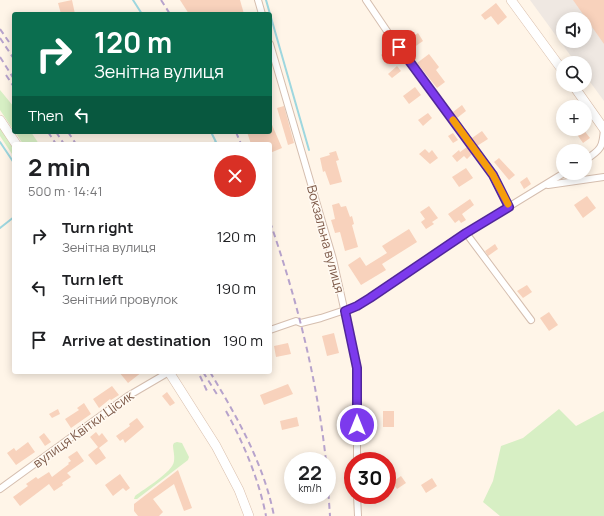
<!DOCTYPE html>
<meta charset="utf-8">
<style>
body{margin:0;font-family:Manrope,sans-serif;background:#f2f2f2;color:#202124;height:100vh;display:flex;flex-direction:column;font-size:15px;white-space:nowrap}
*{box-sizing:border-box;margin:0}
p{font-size:13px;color:#757577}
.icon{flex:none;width:22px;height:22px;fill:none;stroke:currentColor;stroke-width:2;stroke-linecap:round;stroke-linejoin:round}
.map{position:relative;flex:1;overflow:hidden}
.drawer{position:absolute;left:12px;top:142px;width:260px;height:232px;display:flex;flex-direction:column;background:#fff;border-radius:4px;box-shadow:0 2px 10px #0003}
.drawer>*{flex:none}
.hud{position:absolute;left:12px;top:12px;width:260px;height:122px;border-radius:4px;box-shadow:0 2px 10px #0003;background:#0b6e4f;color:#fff;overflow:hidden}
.tools{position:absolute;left:556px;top:12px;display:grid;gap:8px}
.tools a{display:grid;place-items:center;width:36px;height:36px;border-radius:50%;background:#fff;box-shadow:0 2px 10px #0003;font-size:20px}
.speed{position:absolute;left:284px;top:452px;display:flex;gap:8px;font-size:20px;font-weight:700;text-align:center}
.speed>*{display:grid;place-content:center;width:52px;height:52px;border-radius:50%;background:#fff;box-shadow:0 2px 10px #0003;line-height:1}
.speed small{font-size:10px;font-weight:400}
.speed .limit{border:6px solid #d22;background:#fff;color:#111}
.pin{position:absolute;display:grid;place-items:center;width:34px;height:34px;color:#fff;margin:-17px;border-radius:8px;box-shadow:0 2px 6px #0006}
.me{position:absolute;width:44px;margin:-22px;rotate:0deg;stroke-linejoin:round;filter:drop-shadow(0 0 3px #0008)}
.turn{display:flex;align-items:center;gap:14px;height:84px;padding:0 16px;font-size:18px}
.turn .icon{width:52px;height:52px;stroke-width:2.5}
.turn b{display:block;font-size:28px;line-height:34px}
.then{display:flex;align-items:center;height:38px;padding:0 16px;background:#0003;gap:8px;font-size:15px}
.round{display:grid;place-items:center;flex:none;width:42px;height:42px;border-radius:21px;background:#f2f2f2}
.overview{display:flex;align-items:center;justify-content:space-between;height:68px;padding:0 16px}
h1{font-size:24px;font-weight:700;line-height:30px}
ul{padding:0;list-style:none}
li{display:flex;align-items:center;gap:12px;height:52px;padding:0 16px}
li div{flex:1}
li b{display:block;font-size:15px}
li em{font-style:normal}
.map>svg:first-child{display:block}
.industrial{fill:#efe8e2;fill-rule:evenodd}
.green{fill:#d7efc4}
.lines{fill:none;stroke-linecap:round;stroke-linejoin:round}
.stream{stroke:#9ed7df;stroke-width:2}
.building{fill:#f8d2bc}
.minor-casing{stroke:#d5beaf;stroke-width:8}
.secondary-casing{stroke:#d9beab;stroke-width:10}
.minor{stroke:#fff;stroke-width:6}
.secondary{stroke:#fff;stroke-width:9}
.rail{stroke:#b7a3cc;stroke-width:2;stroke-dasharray:6 4;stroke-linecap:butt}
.route-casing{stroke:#51269a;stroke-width:10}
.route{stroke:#7c3aed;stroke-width:7}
.slow{stroke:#f59e0b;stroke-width:7}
.labels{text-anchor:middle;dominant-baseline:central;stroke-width:3;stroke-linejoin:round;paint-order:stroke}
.street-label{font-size:13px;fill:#7d5948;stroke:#fff9f1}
</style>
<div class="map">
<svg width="604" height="516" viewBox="0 0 604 516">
<rect width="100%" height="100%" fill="#fff5e8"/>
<path class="industrial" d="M530 0H604V101L585 75V63H576ZM563 19H585V41H563Z"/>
<g class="green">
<path d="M0 90 14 107V131L0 110Z"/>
<path d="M0 125 14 145V157L0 136Z"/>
<path d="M15 132H31L39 144H23Z"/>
<path d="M559 409 576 426 604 411V516H500L483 502 493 481 501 446 523 438Z"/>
<path d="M177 442 182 443 189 457 188 460 137 499H134L135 496C144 489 173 472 174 461 175 456 173 450 173 445L174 443Z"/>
</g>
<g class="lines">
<g class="stream">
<path d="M133 0 142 14"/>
<path d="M266 0 309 150"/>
<path d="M211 132 216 142 212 144"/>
<path d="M0 142 14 163"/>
<path d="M0 228 14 217"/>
</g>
</g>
<g class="building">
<path d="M72 0 75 14H61L58 3Z"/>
<path d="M180 0H240L244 14H189Z"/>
<path d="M573 0H604V44Z"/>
<path d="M496 3 507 17 498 25 491 16 485 20 481 15Z"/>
<path d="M418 33 423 41 413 48 408 40Z"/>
<path d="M389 48 398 58 390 64 381 55Z"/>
<path d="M429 54 439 67 436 70 445 82 437 88 417 63Z"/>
<path d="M397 66 401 71 392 78 388 74Z"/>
<path d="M415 87 421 95 409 104 403 96Z"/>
<path d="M462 105 466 111 457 118 453 112Z"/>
<path d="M284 106 294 143 288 145 277 108Z"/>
<path d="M428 113 432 118 423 126 418 120Z"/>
<path d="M270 120 282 148 270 153V144H251L247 132H270Z"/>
<path d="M581 129H583L590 138 583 143 576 133Z"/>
<path d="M482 131 488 139 477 146 472 138Z"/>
<path d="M453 133 458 140 453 143 448 136Z"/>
<path d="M467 147 472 154 467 159 464 156 457 162 452 156 459 150 460 152Z"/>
<path d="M425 149 429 153 432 150 438 158 430 164 419 154Z"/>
<path d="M336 151 339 160 336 161 342 182 330 185 325 171 323 172 320 158 330 155 329 153Z"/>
<path d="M499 158 515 175 509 180 494 162Z"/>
<path d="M466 168 473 178 459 187 452 177Z"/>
<path d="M527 177 531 184 524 189 520 182Z"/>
<path d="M587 196 596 208 583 218 574 205Z"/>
<path d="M470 199 474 205 462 214 466 220 461 223 459 220 455 223 448 214Z"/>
<path d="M339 203 341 207 346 206 350 217 352 216 354 224 352 225 358 247 345 251 340 232 335 233 331 220 335 219 332 205Z"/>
<path d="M429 206 438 218 432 222 434 224 426 229 421 222 425 219 420 212Z"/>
<path d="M409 229 417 242 382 264 386 270 361 285 348 265 360 257 366 266 387 253 382 246Z"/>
<path d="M495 244 498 249 488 256 485 251Z"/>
<path d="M527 285 532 292 523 298 517 291Z"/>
<path d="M549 312 558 325 549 331 540 318Z"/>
<path d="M334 333 339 353 327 356 322 336Z"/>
<path d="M288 343 291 354 276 357 274 346Z"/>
<path d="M119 372H142L128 383Z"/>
<path d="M288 384 293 394 264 405 260 395Z"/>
<path d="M112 386 119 395 111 400 110 399 99 408 93 399Z"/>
<path d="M167 392 175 403 170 406 162 396Z"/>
<path d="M84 403 91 414 71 428 65 419 79 410 77 408Z"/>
<path d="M58 409 60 414 52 418 49 414Z"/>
<rect x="383" y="411" width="11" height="16"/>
<path d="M297 417 299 426 282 430 280 421Z"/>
<path d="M137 418 144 427 125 443 123 439 120 441 116 436 130 426 129 424Z"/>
<path d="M96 432 99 436 102 433 108 441 99 448 106 458 96 465 88 455 98 447 90 437Z"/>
<path d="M44 433 51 442 45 446 39 437Z"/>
<path d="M28 442 35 452 16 465 7 453 14 448 16 451Z"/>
<path d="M77 451 84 461 67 473 71 477 62 483 63 485 54 491 49 484 20 506 13 497 28 486 26 484 36 477 38 479 49 472 52 477 69 464 68 463 71 461 68 457Z"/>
<path d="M178 470 192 508 184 511 174 484 153 499 163 512 159 516H138L134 511V504Z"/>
<path d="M120 474 130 488 126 491 123 488 113 496 105 485Z"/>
<path d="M401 476 406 483 397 489 392 482Z"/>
<path d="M432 478 437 486 426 493 421 485Z"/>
</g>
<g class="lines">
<defs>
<g id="minor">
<path d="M258 0 262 14"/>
<path d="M366 0 391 37 493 175 509 207"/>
<path d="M270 44 333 259 357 367V461"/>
<path d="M585 160C601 150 603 147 604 128"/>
<path d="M548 185 604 177"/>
<path d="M466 233 531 320"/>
<path d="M270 330 296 321 301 323 321 318 357 306 466 233 564 173"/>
<path d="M0 489 128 396 169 372"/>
<path d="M357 495 358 516"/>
</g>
<g id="secondary">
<path d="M511 0 563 71"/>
<path d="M573 85 604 129"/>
<path d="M0 120 16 144"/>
<path d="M169 372 216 446 239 490 249 516"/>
</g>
</defs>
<use href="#minor" class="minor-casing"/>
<use href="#secondary" class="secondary-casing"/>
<use href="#minor" class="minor"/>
<use href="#secondary" class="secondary"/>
<g class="rail">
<path d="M161 0 170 14"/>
<path d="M0 29 9 42"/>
<path d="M0 38 14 59"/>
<path d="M0 57 14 79"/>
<path d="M6 75 14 87"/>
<path d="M48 132 56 144"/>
<path d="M56 132 64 144"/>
<path d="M68 132 76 144"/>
<path d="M236 132 241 144"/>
<path d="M270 222C297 300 317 379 326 461"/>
<path d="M203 372 218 396"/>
<path d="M210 372C237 417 264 464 274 516"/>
<path d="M200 376 207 391"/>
<path d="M226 411C244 444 259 480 266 516"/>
<path d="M327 473 330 516"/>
</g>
</g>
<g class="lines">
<defs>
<path id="route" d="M357 425V368L345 311 357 306 370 298 466 233 509 207 493 175 399 47"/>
</defs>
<use href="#route" class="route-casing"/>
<use href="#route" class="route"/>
<path class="slow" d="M453 120 493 175 508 204"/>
</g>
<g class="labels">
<g class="street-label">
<text transform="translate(326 239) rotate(75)">Вокзальна вулиця</text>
<text transform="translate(83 429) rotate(-36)">вулиця Квітки Цісик</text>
</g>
</g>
</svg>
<div class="tools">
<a><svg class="icon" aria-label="sound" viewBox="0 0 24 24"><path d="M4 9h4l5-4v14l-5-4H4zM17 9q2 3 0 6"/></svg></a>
<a><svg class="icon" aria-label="search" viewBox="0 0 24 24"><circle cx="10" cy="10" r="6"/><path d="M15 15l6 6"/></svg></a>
<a>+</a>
<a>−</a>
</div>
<div class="speed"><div>22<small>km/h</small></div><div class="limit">30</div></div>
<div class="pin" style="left:399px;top:47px;background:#d93025"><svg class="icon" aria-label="arrive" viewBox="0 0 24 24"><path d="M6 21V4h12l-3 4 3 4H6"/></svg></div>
<svg class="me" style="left:357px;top:425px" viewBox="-20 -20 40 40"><circle r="17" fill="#7c3aed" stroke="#fff" stroke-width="3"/><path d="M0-11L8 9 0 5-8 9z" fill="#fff"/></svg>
<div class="hud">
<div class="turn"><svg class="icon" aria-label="right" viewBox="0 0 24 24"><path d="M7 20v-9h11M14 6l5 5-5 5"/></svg><div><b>120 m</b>Зенітна вулиця</div></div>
<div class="then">Then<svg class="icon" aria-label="left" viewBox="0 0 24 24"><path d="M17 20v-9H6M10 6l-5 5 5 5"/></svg></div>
</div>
<section class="drawer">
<div class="overview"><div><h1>2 min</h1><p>500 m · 14:41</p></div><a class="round" style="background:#d93025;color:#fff"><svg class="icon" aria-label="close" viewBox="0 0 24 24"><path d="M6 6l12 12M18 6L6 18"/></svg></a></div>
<ul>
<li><svg class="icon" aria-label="right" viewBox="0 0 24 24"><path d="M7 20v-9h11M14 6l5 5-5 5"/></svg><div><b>Turn right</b><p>Зенітна вулиця</p></div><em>120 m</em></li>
<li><svg class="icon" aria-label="left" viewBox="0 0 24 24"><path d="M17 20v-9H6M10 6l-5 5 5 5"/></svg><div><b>Turn left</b><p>Зенітний провулок</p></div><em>190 m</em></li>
<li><svg class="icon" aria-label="arrive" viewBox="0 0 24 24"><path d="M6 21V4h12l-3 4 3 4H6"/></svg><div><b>Arrive at destination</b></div><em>190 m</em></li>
</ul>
</section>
</div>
